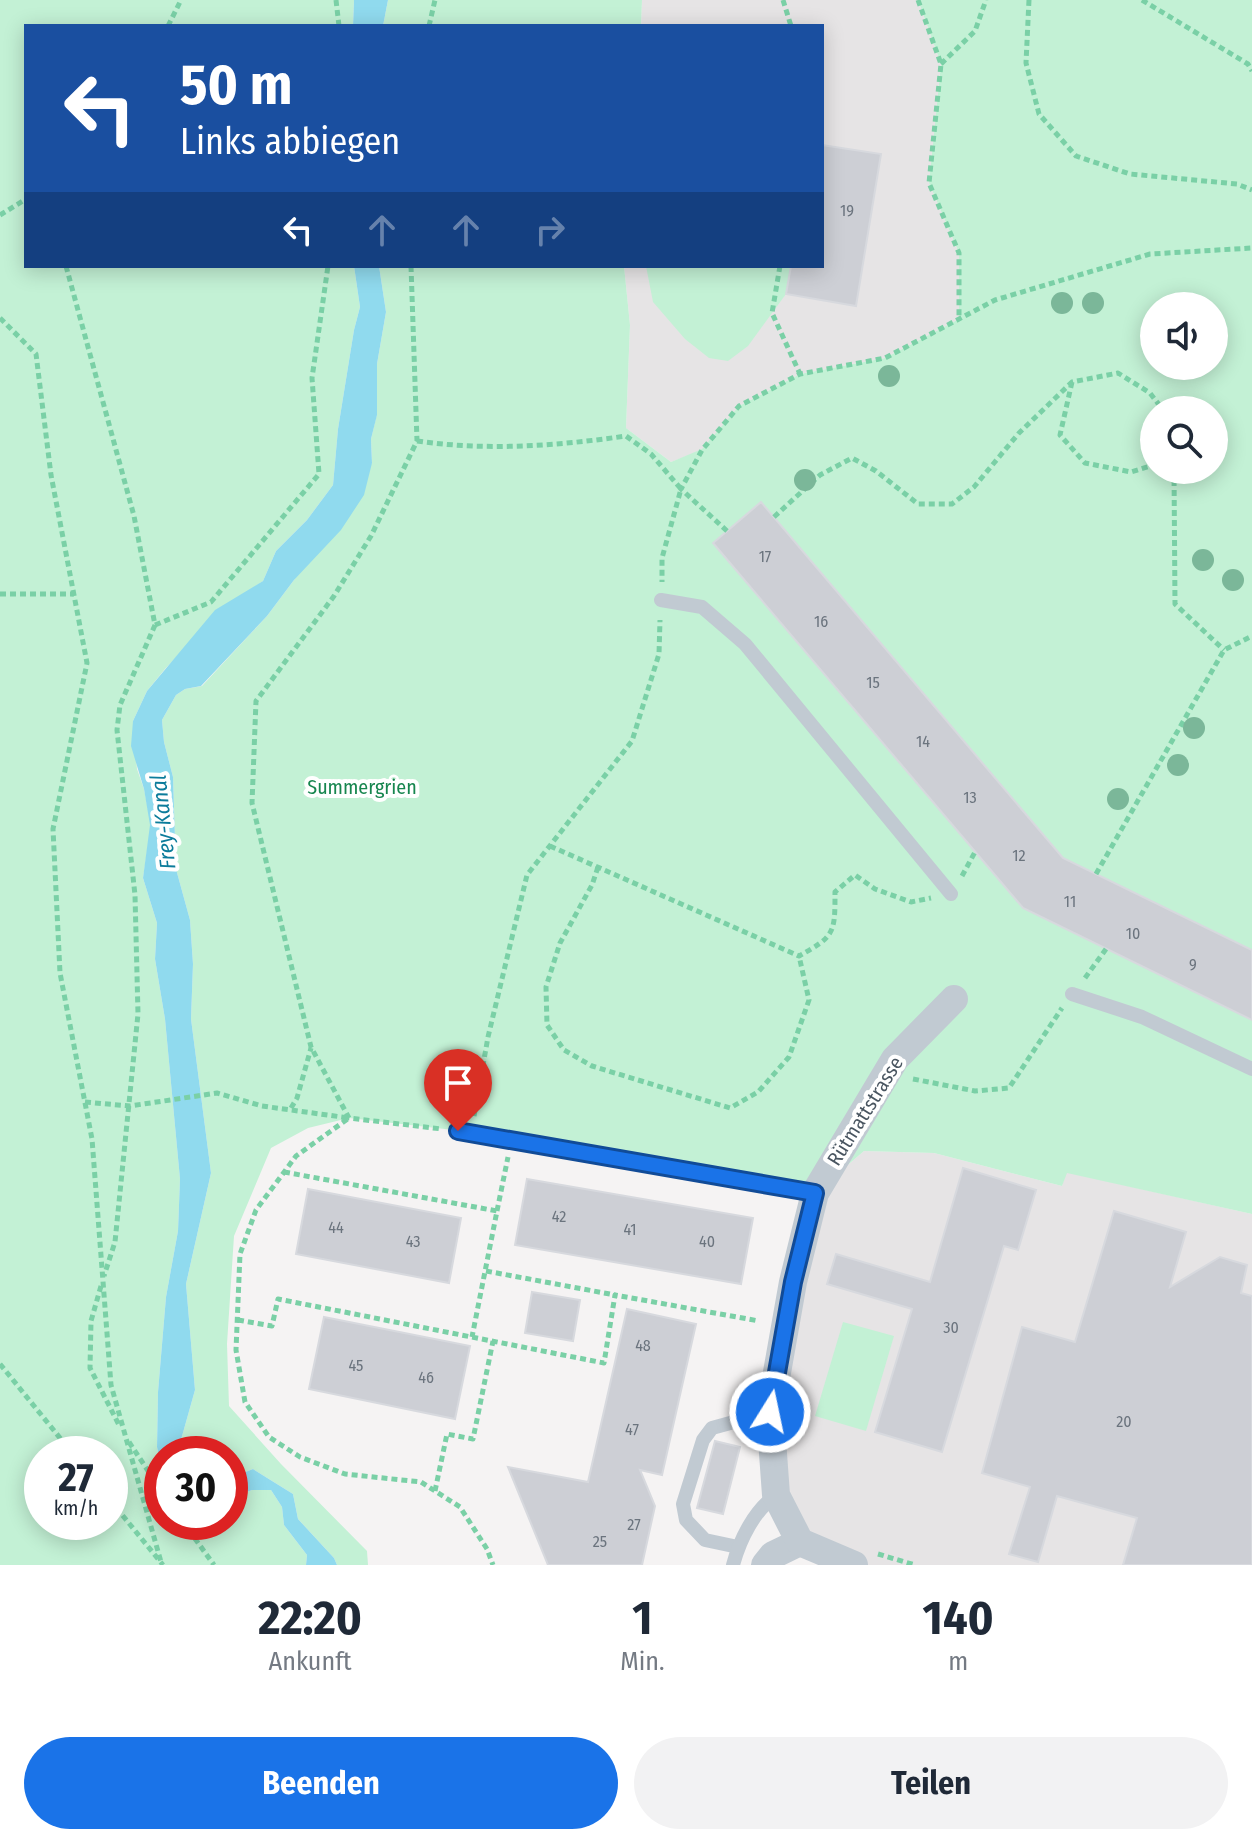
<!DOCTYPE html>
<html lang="de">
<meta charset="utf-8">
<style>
body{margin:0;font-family:"Fira Sans Condensed",sans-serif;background:#f2f2f3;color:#1f2937;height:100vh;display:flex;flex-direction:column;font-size:30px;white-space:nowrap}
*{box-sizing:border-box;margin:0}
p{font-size:26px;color:#747a83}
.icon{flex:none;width:44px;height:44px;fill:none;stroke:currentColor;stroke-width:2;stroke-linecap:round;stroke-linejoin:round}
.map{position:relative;height:1565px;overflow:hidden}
.side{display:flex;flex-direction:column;background:#fff;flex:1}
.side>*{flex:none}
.banner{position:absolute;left:24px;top:24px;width:800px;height:244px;border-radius:0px;box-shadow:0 4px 20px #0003;background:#1a4fa0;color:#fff;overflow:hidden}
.tools{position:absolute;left:1140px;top:292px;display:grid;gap:16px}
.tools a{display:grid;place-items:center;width:88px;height:88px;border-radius:50%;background:#fff;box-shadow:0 4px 20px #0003;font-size:40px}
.speed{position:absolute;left:24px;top:1436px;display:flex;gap:16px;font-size:40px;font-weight:700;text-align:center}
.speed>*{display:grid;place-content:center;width:104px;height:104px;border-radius:50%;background:#fff;box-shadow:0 4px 20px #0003;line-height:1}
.speed small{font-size:20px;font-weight:400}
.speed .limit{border:12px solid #d22;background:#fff;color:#111}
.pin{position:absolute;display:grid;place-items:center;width:68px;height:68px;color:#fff;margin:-82px -34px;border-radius:50% 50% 50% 0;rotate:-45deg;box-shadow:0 0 8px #0007}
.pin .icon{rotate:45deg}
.me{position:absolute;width:88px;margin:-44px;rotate:10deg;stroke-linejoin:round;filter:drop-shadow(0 0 6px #0008)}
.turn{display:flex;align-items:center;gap:28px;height:168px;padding:0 24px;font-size:36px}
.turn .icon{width:104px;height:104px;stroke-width:2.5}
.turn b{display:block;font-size:56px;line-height:68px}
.lanes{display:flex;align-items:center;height:76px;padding:0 24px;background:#0003;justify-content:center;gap:40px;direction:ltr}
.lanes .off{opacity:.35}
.eta{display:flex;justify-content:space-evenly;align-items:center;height:136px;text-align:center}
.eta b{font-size:48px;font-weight:700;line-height:56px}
.cta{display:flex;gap:16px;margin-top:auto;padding:16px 24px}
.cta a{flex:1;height:92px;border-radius:48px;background:#1a73e8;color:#fff;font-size:32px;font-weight:700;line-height:92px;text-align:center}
.cta a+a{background:#f2f2f3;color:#1f2937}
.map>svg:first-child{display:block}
.education{fill:#e6e4e5}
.green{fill:#c3f1d5;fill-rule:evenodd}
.water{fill:#90daee}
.building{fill:#cdcfd5;stroke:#d7d9de;stroke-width:2}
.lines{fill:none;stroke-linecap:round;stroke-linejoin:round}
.path{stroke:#7ad0a6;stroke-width:5;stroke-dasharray:6 4;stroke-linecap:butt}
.lane{stroke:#c1cad2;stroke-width:14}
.street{stroke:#c1cad2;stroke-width:28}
.tree{fill:#7bb799}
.route-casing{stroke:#114b97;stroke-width:20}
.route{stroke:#1a73e8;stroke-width:14}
.labels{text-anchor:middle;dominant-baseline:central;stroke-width:8;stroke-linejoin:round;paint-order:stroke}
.number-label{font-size:16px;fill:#6b747e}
.park-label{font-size:20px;fill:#17864f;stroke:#fff}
.street-label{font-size:20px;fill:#4a5661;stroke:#fff}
.water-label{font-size:22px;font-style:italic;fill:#0c7c9b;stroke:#fff}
</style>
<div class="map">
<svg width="1252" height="1565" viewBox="0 0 1252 1565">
<rect width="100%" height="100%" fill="#f5f3f3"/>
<g class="education">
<path d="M642 0H918L941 64 929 183 959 253V319L885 358 800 374 739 406 702 450 671 462 626 428 630 325 624 266H822V26H641Z"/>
<path d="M864 1151 934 1153 1062 1186 1066 1172 1252 1214V1565H854L800 1542 770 1412 815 1193Z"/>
</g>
<g class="green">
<path d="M0 0H354L353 26H26V266H354L360 307 354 330 338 429 333 485 307 520 276 551 263 581 241 596 191 641 165 669 147 691 133 721 137 769 144 789 151 825 143 878 157 923 155 959 165 1019 180 1179 178 1231 166 1297 158 1392 157 1447 162 1470V1522H230V1498L252 1490H271L282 1507 284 1525 307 1555 306 1565H0ZM42 1454H110V1522H42Z"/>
<path d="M388 0H642L641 26H383Z"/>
<path d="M918 0H1252V1214L1067 1173 1062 1186 934 1153 864 1151 815 1193 471 1132 349 1118 308 1128 271 1148 234 1236 227 1344 229 1406 281 1464 367 1551 368 1565H337L334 1558 298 1519 293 1494 253 1469 230 1478V1454H177L195 1390 186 1284 211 1173 191 1019 193 964 190 920 176 869 173 777 164 742 162 720 176 695 185 689 202 686 267 616 294 580 372 463 371 439 377 414V364L386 312 379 266H624L630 325 626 428 671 462 702 449 739 406 800 374 885 358 959 319V253L929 183 941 64ZM1154 306H1214V366H1154ZM1154 410H1214V470H1154Z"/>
<path d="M646 266H791L786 294 748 346 728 361 709 358 685 339 653 302Z"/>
<path d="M843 1322 894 1336 866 1431 815 1416Z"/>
</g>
<g class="water">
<path d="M354 0H388L383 26H353Z"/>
<path d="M354 266H379L386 312 377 364V415L371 439 372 463 364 495 341 530 294 580 267 616 201 686 185 689 176 695 162 720 164 742 173 777 176 869 190 920 193 964 191 1019 211 1173 186 1284 195 1390 177 1454H162V1470L157 1447 158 1392 166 1297 178 1231 180 1179 165 1019 155 959 157 923 143 878 150 825 144 789 131 746 133 721 147 691 215 610 263 581 276 551 307 520 333 485 338 429 354 330 360 307Z"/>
<path d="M253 1469 293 1494 298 1519 334 1558 337 1565H306L307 1555 284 1525 282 1507 271 1490H252L230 1498V1478Z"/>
</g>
<g class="building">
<path d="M822 145 881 154 856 306 786 294 791 266H822Z"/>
<path d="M761 502 1063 858 1252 950V1020L1023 908 713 543Z"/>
<path d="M963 1168 1036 1190 1018 1250 1004 1246 942 1452 875 1432 912 1309 827 1284 836 1254 930 1282Z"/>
<path d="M527 1179 753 1218 741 1284 515 1245Z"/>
<path d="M308 1189 461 1218 449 1283 296 1254Z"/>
<path d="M1114 1211 1186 1232 1170 1287 1220 1257 1247 1265 1241 1293 1252 1296V1565H1123L1137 1518 1057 1496 1038 1562 1009 1554 1030 1487 982 1473 1022 1327 1075 1342Z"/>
<path d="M532 1292 580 1300 573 1341 525 1333Z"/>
<path d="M627 1309 696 1324 662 1475 640 1470 655 1506 642 1565H548L508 1467 588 1482Z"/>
<path d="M324 1317 470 1346 455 1419 309 1389Z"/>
<path d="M715 1441 740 1447 723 1514 697 1508Z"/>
</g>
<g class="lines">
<g class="path">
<path d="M336 0 339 26"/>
<path d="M783 0 791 26"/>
<path d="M918 0 941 64 929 183 959 253V319"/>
<path d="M1029 0 1026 63 1039 114 1076 156 1130 174 1237 184 1252 190"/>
<path d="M1142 0 1248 64 1252 71"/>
<path d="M168 26 181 0"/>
<path d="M429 26 435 0"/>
<path d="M941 64 975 31 986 0"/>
<path d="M0 215 26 199"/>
<path d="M66 266 134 516 155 625 120 705 117 730 135 895 138 1014 115 1242 104 1276"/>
<path d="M411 266 417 441 371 536 334 596 256 701 252 803 311 1047 349 1118 442 1129"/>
<path d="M780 266 772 313 800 374"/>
<path d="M0 318 36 354 51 475 87 663 53 829 60 973 92 1139 111 1385 161 1562"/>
<path d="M1072 382 1060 435 1085 463 1131 472 1154 465"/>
<path d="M417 441C487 451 556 446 626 436L651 454 681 489 662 558V582"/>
<path d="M1174 470 1175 604 1224 650"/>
<path d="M774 517 820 475 852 458 876 471 918 504H952L974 487 1019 433 1072 382 1118 373 1150 393 1163 410"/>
<path d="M727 531 681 489 702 450 739 406 800 374 885 358 995 300 1150 254 1252 248"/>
<path d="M0 594H74"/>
<path d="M155 625 211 602 319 474 312 378 328 266"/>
<path d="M550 846 799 956C835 936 835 933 835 892L855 875 875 889 911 902 931 898"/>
<path d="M598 867 592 885 560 943 546 987 547 1025 564 1050 592 1066 730 1108 758 1092 789 1057 809 1000 799 956"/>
<path d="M1096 874 1224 650 1252 636"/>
<path d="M962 876 975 852"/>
<path d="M1085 978 1106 949"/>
<path d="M913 1079 975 1091 1009 1088 1062 1008"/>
<path d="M85 1102 130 1106 217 1093 262 1106 349 1118 296 1156 256 1210 240 1254 236 1350 245 1402 269 1437 300 1457 345 1474 421 1482 460 1507 487 1549 493 1565"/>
<path d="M291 1108 297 1098 311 1048"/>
<path d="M474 1116 488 1037 527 875 632 741 659 654 660 620"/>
<path d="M284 1172 497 1211 472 1337"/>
<path d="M497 1211 508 1157"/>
<path d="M486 1271 615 1295"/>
<path d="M101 1286 91 1321 90 1368 120 1427"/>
<path d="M238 1320 272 1326 278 1299 604 1363 615 1295 759 1321"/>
<path d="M0 1364 73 1454"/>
<path d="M129 1442 162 1492"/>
<path d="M435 1491 447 1434 473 1439 493 1341"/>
<path d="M110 1500 163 1565"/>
<path d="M183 1522 214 1565"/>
<path d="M878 1554 915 1565"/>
</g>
<g class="lane">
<path d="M661 600 702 607 745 644 951 894"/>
<path d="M1072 994 1142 1017 1252 1069"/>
<path d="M458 1131 815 1193"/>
<path d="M738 1547 705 1540 686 1520 683 1504 703 1440 712 1428 770 1412"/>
<path d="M733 1565C740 1539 754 1511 776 1495"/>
</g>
<g class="street">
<path d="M765 1565 773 1555 800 1542"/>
<path d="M854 1565 800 1542 776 1495 770 1412 793 1282 815 1193 895 1059 954 999"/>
</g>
</g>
<g class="tree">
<circle cx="1062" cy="303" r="11"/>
<circle cx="1093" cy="303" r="11"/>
<circle cx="889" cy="376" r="11"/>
<circle cx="805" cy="480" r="11"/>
<circle cx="1203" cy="560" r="11"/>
<circle cx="1233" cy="580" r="11"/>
<circle cx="1194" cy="728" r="11"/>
<circle cx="1178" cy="765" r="11"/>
<circle cx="1118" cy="799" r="11"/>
</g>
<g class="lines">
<defs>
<path id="route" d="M458 1131 815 1193 793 1282 770 1412"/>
</defs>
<use href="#route" class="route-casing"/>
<use href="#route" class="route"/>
</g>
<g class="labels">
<g class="number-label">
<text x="847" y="210">19</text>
<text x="765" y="556">17</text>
<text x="821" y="621">16</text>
<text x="873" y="682">15</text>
<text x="923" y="741">14</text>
<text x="970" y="797">13</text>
<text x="1019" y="855">12</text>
<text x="1070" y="901">11</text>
<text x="1133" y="933">10</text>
<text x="1193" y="964">9</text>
<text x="559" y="1216">42</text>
<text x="336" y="1227">44</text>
<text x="630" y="1229">41</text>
<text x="413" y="1241">43</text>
<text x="707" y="1241">40</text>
<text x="951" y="1327">30</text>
<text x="643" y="1345">48</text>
<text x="356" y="1365">45</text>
<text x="426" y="1377">46</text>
<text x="1124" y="1421">20</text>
<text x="632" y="1429">47</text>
<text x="634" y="1524">27</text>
<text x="600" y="1541">25</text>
</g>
<g class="park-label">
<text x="362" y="787">Summergrien</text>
</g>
<g class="street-label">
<text transform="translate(865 1111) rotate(-58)">Rütmattstrasse</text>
</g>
<g class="water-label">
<text transform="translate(163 822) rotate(-96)">Frey-Kanal</text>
</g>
</g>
</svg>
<div class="tools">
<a><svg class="icon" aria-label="sound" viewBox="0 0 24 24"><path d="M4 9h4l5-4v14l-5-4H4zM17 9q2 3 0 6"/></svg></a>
<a><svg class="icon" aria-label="search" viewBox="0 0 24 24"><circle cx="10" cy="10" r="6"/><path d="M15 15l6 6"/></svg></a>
</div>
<div class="speed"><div>27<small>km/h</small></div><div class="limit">30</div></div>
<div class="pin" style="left:458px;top:1131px;background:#d93025"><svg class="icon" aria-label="arrive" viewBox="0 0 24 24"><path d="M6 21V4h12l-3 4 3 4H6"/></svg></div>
<svg class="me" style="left:770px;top:1412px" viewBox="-20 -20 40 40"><circle r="17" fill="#1a73e8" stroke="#fff" stroke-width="3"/><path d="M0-11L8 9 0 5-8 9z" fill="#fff"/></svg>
<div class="banner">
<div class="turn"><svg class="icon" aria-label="left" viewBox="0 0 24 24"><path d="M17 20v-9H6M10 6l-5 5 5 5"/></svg><div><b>50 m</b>Links abbiegen</div></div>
<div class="lanes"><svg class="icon" aria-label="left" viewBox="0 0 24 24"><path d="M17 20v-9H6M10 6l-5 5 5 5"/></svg><svg class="icon off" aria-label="ahead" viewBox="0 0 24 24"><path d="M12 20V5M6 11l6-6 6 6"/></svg><svg class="icon off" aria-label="ahead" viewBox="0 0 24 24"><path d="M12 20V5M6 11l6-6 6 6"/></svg><svg class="icon off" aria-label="right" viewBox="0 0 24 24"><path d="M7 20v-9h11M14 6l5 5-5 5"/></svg></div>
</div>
</div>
<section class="side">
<div class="eta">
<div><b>22:20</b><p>Ankunft</p></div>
<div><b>1</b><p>Min.</p></div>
<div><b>140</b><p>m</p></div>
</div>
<div class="cta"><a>Beenden</a><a>Teilen</a></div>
</section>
